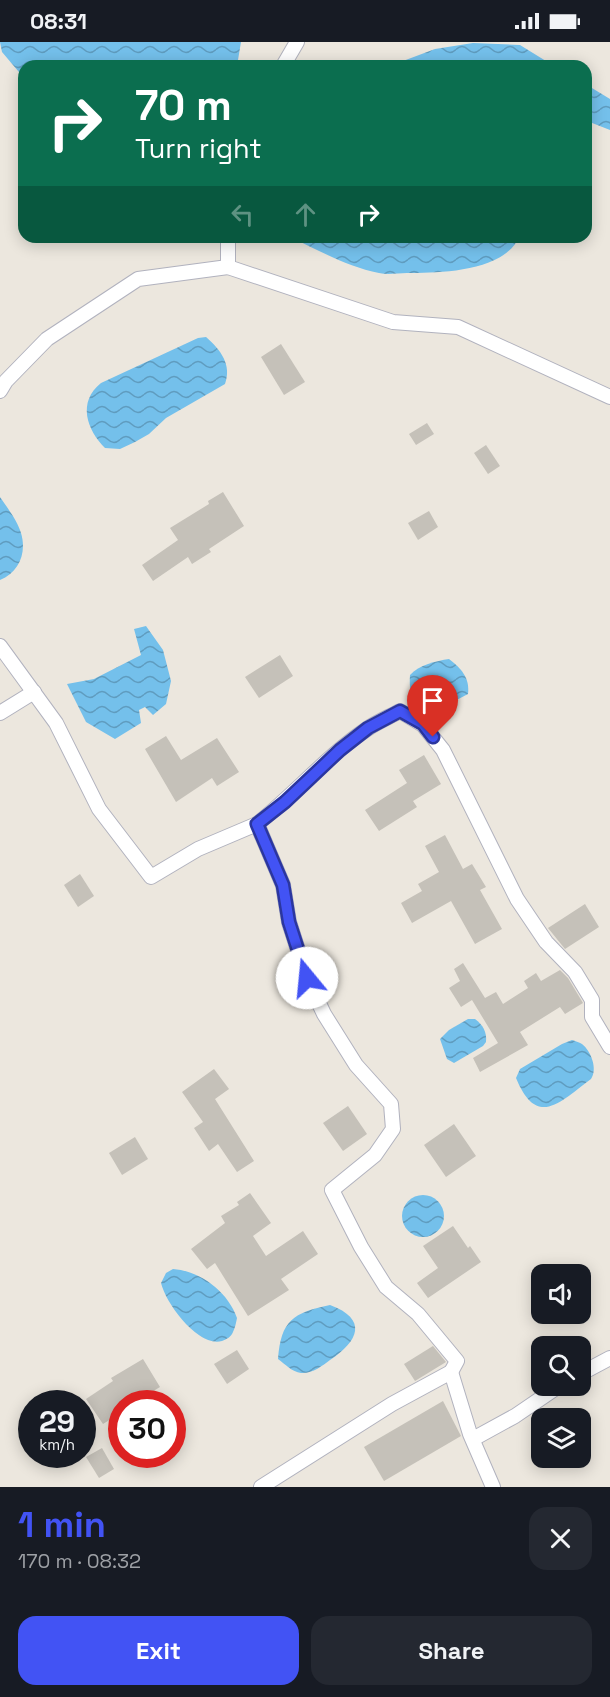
<!DOCTYPE html>
<meta charset="utf-8">
<style>
body{margin:0;font-family:"Space Grotesk",sans-serif;background:#242831;color:#f1f3f6;height:100vh;display:flex;flex-direction:column;font-size:22px;white-space:nowrap}
*{box-sizing:border-box;margin:0}
p{font-size:20px;color:#9ea1a6}
.icon{flex:none;width:33px;height:33px;fill:none;stroke:currentColor;stroke-width:2;stroke-linecap:round;stroke-linejoin:round}
.map{position:relative;height:1445px;overflow:hidden}
.drawer{display:flex;flex-direction:column;background:#171b24;flex:1}
.drawer>*{flex:none}
.guide{position:absolute;left:18px;top:18px;width:574px;height:183px;border-radius:18px;box-shadow:0 3px 15px #0003;background:#0b6e4f;color:#fff;overflow:hidden}
.buttons{position:absolute;left:531px;top:1222px;display:grid;gap:12px}
.buttons a{display:grid;place-items:center;width:60px;height:60px;border-radius:12px;background:#171b24;box-shadow:0 3px 15px #0003;font-size:30px}
.speed{position:absolute;left:18px;top:1348px;display:flex;gap:12px;font-size:30px;font-weight:700;text-align:center}
.speed>*{display:grid;place-content:center;width:78px;height:78px;border-radius:50%;background:#171b24;box-shadow:0 3px 15px #0003;line-height:1}
.speed small{font-size:15px;font-weight:400}
.speed .limit{border:9px solid #d22;background:#fff;color:#111}
.pin{position:absolute;display:grid;place-items:center;width:51px;height:51px;color:#fff;margin:-62px -26px;border-radius:50% 50% 50% 0;rotate:-45deg;box-shadow:0 0 6px #0007}
.pin .icon{rotate:45deg}
.me{position:absolute;width:66px;margin:-33px;rotate:343deg;stroke-linejoin:round;filter:drop-shadow(0 0 4px #0008)}
.turn{display:flex;align-items:center;gap:21px;height:126px;padding:0 18px;font-size:27px}
.turn .icon{width:78px;height:78px;stroke-width:2.5}
.turn b{display:block;font-size:42px;line-height:51px}
.lanes{display:flex;align-items:center;height:57px;padding:0 18px;background:#0003;justify-content:center;gap:30px;direction:ltr}
.lanes .off{opacity:.35}
.round{display:grid;place-items:center;flex:none;width:63px;height:63px;border-radius:18px;background:#242831}
.summary{display:flex;align-items:center;justify-content:space-between;height:102px;padding:0 18px}
h1{font-size:36px;font-weight:700;line-height:45px;color:#4253f4}
.button{display:flex;gap:12px;margin-top:auto;padding:12px 18px}
.button a{flex:1;height:69px;border-radius:18px;background:#4253f4;color:#fff;font-size:24px;font-weight:700;line-height:69px;text-align:center}
.button a+a{background:#242831;color:#f1f3f6}
.status{display:flex;justify-content:space-between;align-items:center;height:42px;padding:0 30px;background:#171b24;direction:ltr}
.status svg{height:16px;fill:currentColor}
.map>svg:first-child{display:block}
.water{fill:url(#water-waves)}
.building{fill:#c5c1b9}
.lines{fill:none;stroke-linecap:round;stroke-linejoin:round}
.street-casing{stroke:#b1b2be;stroke-width:16}
.street{stroke:#fff;stroke-width:14}
.route-casing{stroke:#2b369f;stroke-width:15}
.route{stroke:#4253f4;stroke-width:10}
</style>
<div class="status"><b>08:31</b><svg viewBox="0 0 49 12"><path d="M0 12V9h3v3zM5 12V6h3v6zM10 12V3h3v9zM15 12V0h3v12zM26 1h20v11H26zM47 4h2v5h-2z"/></svg></div>
<div class="map">
<svg width="610" height="1445" viewBox="0 0 610 1445">
<defs>
<pattern id="water-waves" width="16" height="10" patternUnits="userSpaceOnUse" patternTransform="scale(1.5)"><rect width="16" height="10" fill="#74c0eb"/><path d="M0 5q4-4 8 0t8 0" fill="none" stroke="#5f9cbf"/></pattern>
</defs>
<rect width="100%" height="100%" fill="#ece7de"/>
<g class="water">
<path d="M0 0H241L237 24H24V36L2 10Z"/>
<path d="M473 1 520 3 554 24H357L403 19 435 7Z"/>
<path d="M587 43 610 57V88L587 79Z"/>
<path d="M290 195H519C504 230 439 231 407 231 398 231 388 233 379 231 348 225 318 208 290 195Z"/>
<path d="M206 295C221 308 232 323 225 342L166 376 149 392 135 400 120 407 105 406C87 388 77 360 101 341L198 296Z"/>
<path d="M0 455C7 465 18 480 21 491 27 511 19 530 0 538Z"/>
<path d="M146 584 163 608 171 639 166 662 153 673 145 665 139 668 141 681 115 697 86 680 67 642 94 637 141 613 134 587Z"/>
<path d="M449 617C461 626 470 636 468 652L430 672 424 673C411 665 409 647 410 633 419 623 436 619 449 617Z"/>
<path d="M468 977H475C483 983 487 990 486 1000L483 1004 454 1021 447 1017 440 997 449 988Z"/>
<path d="M572 998C575 999 579 1000 582 1002 591 1009 598 1027 591 1037 560 1060 537 1087 516 1036L520 1027 562 1002Z"/>
<circle cx="423" cy="1174" r="21"/>
<path d="M173 1227C201 1229 228 1250 237 1276 236 1281 235 1286 233 1290 231 1295 227 1297 222 1299 199 1306 166 1262 161 1241L166 1231Z"/>
<path d="M330 1263C368 1277 359 1299 330 1318 322 1324 312 1332 301 1331 292 1330 285 1322 278 1317 281 1278 293 1271 330 1263Z"/>
</g>
<g class="building">
<path d="M281 302 305 340 284 353 261 315Z"/>
<path d="M427 381 434 392 416 403 409 392Z"/>
<path d="M486 403 500 424 488 432 474 411Z"/>
<path d="M223 450 244 484 209 507 211 510 192 522 188 515 153 539 142 523 178 498 170 486 209 462 208 459Z"/>
<path d="M429 469 438 485 418 498 408 481Z"/>
<path d="M280 613 293 634 259 656 245 635Z"/>
<path d="M166 694 181 718 217 696 239 730 217 744 212 736 176 760 145 707Z"/>
<path d="M424 713 441 742 413 759 417 765 379 789 365 768 407 741 399 728Z"/>
<path d="M445 793 463 827 472 822 486 845 480 848 502 887 475 902 451 859 412 881 401 861 422 849 418 842 439 830 425 804Z"/>
<path d="M80 832 94 854 78 865 64 843Z"/>
<path d="M585 862 599 885 565 907 548 886Z"/>
<path d="M463 921 485 956 496 950 503 962 528 946 524 939 536 931 541 939 560 928 568 936 583 961 565 972 560 965 520 990 528 1003 480 1030 473 1016 498 1001 472 958 461 965 449 946 460 939 454 927Z"/>
<path d="M214 1027 229 1047 215 1057 254 1119 237 1130 218 1102 209 1109 194 1086 203 1080 182 1050Z"/>
<path d="M348 1064 367 1092 343 1109 323 1081Z"/>
<path d="M454 1082 476 1114 446 1135 424 1103Z"/>
<path d="M135 1095 148 1117 122 1133 109 1111Z"/>
<path d="M250 1151 271 1181 253 1194 266 1214 303 1189 318 1212 281 1237 289 1248 248 1274 215 1221 207 1227 191 1207 225 1181 221 1174 239 1163 237 1160Z"/>
<path d="M453 1184 468 1206 470 1204 481 1220 428 1256 417 1241 438 1226 423 1204Z"/>
<path d="M433 1304 446 1320 415 1339 404 1322Z"/>
<path d="M237 1308 249 1327 227 1342 214 1322Z"/>
<path d="M143 1317 160 1345 132 1362H122V1370L103 1382 86 1357 113 1339 111 1336Z"/>
<path d="M443 1359 461 1394 384 1439 364 1405Z"/>
<path d="M102 1406 114 1427 99 1436 86 1415Z"/>
</g>
<g class="lines">
<defs>
<g id="street">
<path d="M283 24 297 0"/>
<path d="M228 195V225L393 280 458 285 610 355"/>
<path d="M0 349 6 339 47 297 138 237 228 225"/>
<path d="M0 604 56 681 99 767 151 835 198 807 257 782 283 843 289 880 307 936 324 972 356 1023 391 1062 393 1087 375 1113 332 1148 361 1205 386 1245 418 1272 457 1319 451 1330"/>
<path d="M0 671 34 650"/>
<path d="M257 782C295 752 327 714 367 687 377 680 389 675 400 669L423 683 443 708 517 857 546 900 575 930 592 958V975L610 1005"/>
<path d="M580 1332 610 1316"/>
<path d="M473 1397 515 1374 559 1344"/>
<path d="M261 1445 392 1362 451 1330 470 1392 493 1445"/>
</g>
</defs>
<use href="#street" class="street-casing"/>
<use href="#street" class="street"/>
</g>
<g class="lines">
<defs>
<path id="route" d="M307 936 289 880 283 843 257 782 285 760 340 708 368 686 400 669 423 682 433 695"/>
</defs>
<use href="#route" class="route-casing"/>
<use href="#route" class="route"/>
</g>
</svg>
<div class="buttons">
<a><svg class="icon" aria-label="sound" viewBox="0 0 24 24"><path d="M4 9h4l5-4v14l-5-4H4zM17 9q2 3 0 6"/></svg></a>
<a><svg class="icon" aria-label="search" viewBox="0 0 24 24"><circle cx="10" cy="10" r="6"/><path d="M15 15l6 6"/></svg></a>
<a><svg class="icon" aria-label="layers" viewBox="0 0 24 24"><path d="M12 4l9 5-9 5-9-5zM3 14l9 5 9-5"/></svg></a>
</div>
<div class="speed"><div>29<small>km/h</small></div><div class="limit">30</div></div>
<div class="pin" style="left:433px;top:695px;background:#d93025"><svg class="icon" aria-label="arrive" viewBox="0 0 24 24"><path d="M6 21V4h12l-3 4 3 4H6"/></svg></div>
<svg class="me" style="left:307px;top:936px" viewBox="-20 -20 40 40"><circle r="19" fill="#fff"/><path d="M0-13L10 11 0 6-10 11z" fill="#4253f4"/></svg>
<div class="guide">
<div class="turn"><svg class="icon" aria-label="right" viewBox="0 0 24 24"><path d="M7 20v-9h11M14 6l5 5-5 5"/></svg><div><b>70 m</b>Turn right</div></div>
<div class="lanes"><svg class="icon off" aria-label="left" viewBox="0 0 24 24"><path d="M17 20v-9H6M10 6l-5 5 5 5"/></svg><svg class="icon off" aria-label="ahead" viewBox="0 0 24 24"><path d="M12 20V5M6 11l6-6 6 6"/></svg><svg class="icon" aria-label="right" viewBox="0 0 24 24"><path d="M7 20v-9h11M14 6l5 5-5 5"/></svg></div>
</div>
</div>
<section class="drawer">
<div class="summary"><div><h1>1 min</h1><p>170 m · 08:32</p></div><a class="round"><svg class="icon" aria-label="close" viewBox="0 0 24 24"><path d="M6 6l12 12M18 6L6 18"/></svg></a></div>
<div class="button"><a>Exit</a><a>Share</a></div>
</section>
